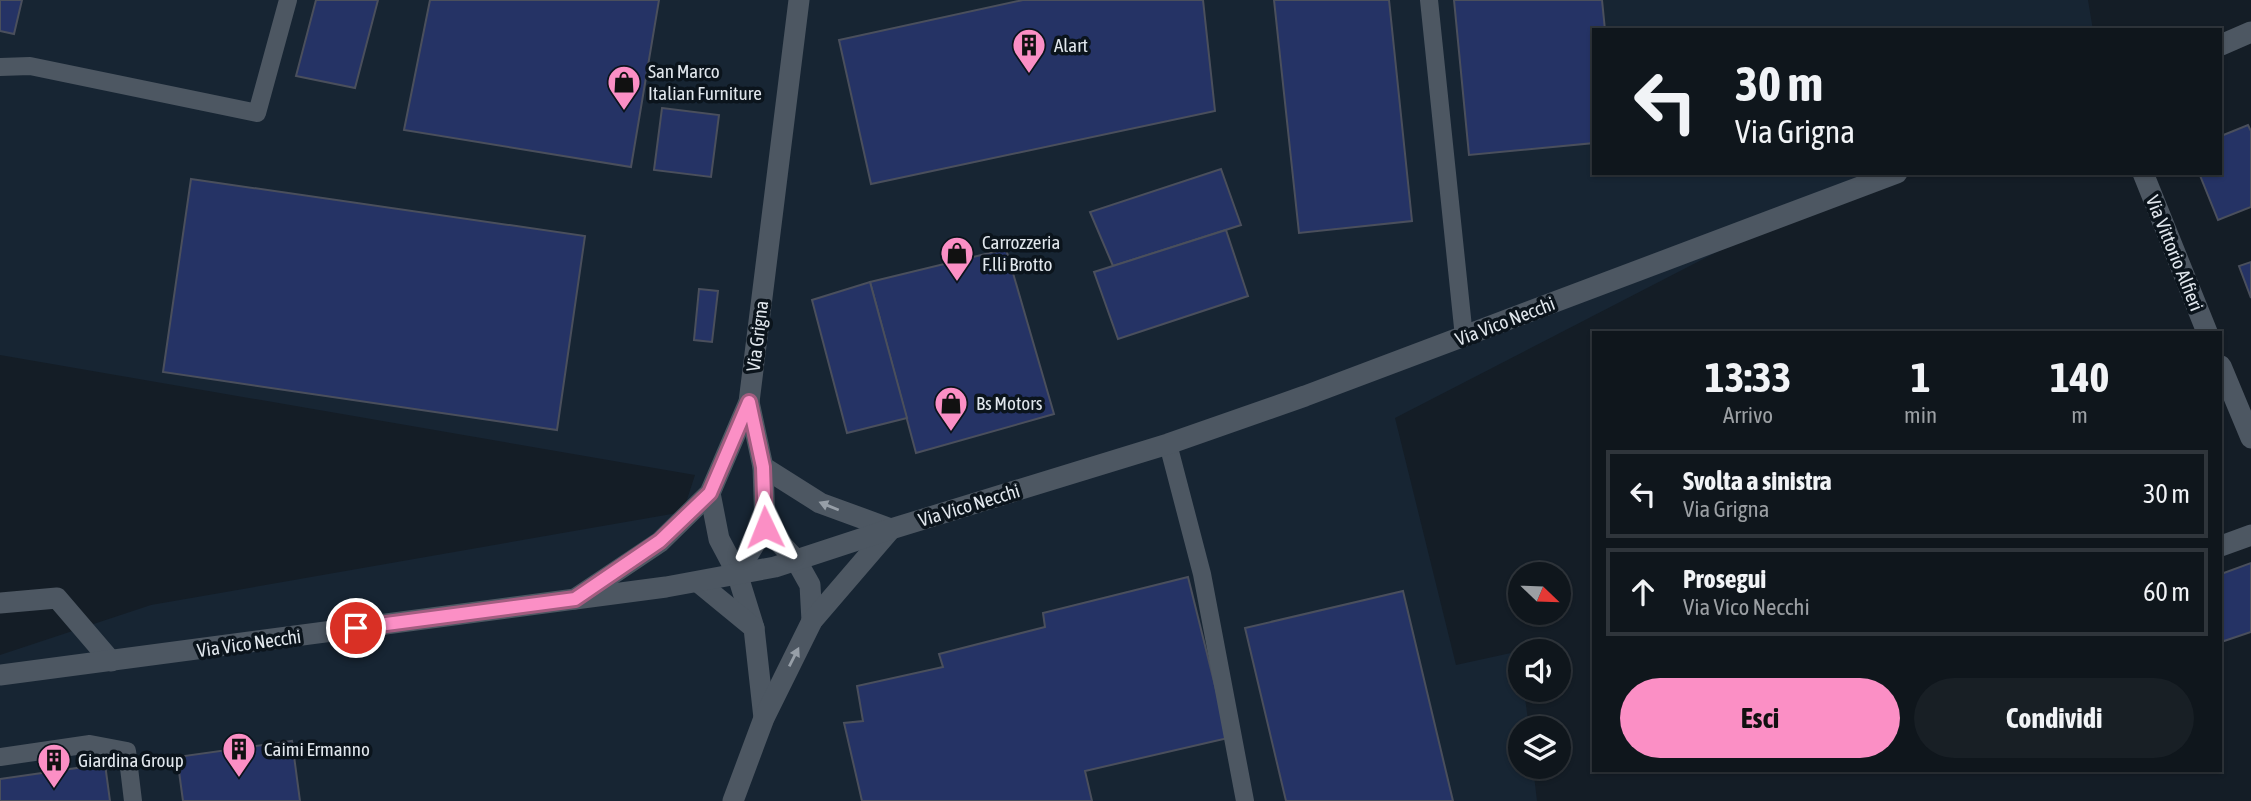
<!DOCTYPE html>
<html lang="it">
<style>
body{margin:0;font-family:"Asap Condensed",sans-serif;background:#181f25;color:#f1f3f6;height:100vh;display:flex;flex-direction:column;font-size:26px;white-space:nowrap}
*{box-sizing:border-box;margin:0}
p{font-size:23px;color:#9b9fa3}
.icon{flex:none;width:38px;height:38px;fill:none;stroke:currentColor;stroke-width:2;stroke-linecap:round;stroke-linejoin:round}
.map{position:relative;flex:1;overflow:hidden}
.drawer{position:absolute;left:1592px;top:331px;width:630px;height:441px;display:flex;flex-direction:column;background:#0f161c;border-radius:0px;box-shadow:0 2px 5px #0004,0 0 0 2px #2f353b}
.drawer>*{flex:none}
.top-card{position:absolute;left:1592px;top:28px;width:630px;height:147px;border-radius:0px;box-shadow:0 2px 5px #0004,0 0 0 2px #2f353b;background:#0f161c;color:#f1f3f6;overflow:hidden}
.needle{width:46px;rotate:113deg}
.fabs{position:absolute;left:1508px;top:562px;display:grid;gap:14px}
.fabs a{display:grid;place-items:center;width:63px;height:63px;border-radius:50%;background:#0f161c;box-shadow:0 2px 5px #0004,0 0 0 2px #2f353b;font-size:35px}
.pin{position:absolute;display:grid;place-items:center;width:60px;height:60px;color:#fff;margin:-30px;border:4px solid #fff;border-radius:50%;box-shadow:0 2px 7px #0007}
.me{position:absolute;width:77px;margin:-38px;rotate:358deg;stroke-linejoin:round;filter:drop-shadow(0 0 5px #0008)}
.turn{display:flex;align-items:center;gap:24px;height:147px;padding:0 28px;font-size:32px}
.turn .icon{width:91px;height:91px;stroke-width:2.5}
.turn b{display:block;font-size:49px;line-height:60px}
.eta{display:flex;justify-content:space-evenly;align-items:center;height:119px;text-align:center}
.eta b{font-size:42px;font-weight:700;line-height:49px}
.cta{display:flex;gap:14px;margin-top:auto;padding:14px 28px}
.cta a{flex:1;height:80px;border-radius:42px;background:#fb8fc5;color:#111;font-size:28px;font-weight:700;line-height:80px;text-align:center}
.cta a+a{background:#181f25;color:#f1f3f6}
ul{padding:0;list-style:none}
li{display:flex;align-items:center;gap:21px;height:88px;margin:0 14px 10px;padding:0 14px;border:4px solid #2f353b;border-radius:0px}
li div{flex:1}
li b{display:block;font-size:26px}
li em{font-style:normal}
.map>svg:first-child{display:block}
.built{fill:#172533}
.building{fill:#253365;stroke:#4a4f5c;stroke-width:2}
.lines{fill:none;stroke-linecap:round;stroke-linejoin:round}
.service{stroke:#4d5762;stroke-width:18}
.minor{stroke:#4d5762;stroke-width:21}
.tertiary{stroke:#4d5762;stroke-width:21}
.oneway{fill:#979fa8}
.route-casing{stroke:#a35d80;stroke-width:18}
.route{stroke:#fb8fc5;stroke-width:12}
.labels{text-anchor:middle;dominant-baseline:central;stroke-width:7;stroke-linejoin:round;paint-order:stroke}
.poi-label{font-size:19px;fill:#e1e7ed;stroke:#0b141c;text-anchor:start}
.street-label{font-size:19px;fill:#e1e7ed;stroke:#0b141c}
</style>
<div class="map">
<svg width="2251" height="801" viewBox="0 0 2251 801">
<rect width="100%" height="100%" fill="#141d26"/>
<path class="built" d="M0 0H2088L2093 30H1594V173H1870L1395 418 1456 665 1520 651 1521 690H1524L1529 728H1521V766L1533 767 1537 801H0V655L151 605 683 512 695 475 0 355Z"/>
<g class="building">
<path d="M0 0H22L14 34 0 31Z"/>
<path d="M316 0H378L355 88 296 76Z"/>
<path d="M430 0H659L631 167 404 130Z"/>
<path d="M1023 0H1203L1215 111 871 184 839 40Z"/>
<path d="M1274 0H1389L1412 221 1299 233Z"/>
<path d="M1454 0H1602L1605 30H1594V143L1469 155Z"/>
<path d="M662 108 719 115 711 177 654 170Z"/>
<path d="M2248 125 2251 131V207L2218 220 2199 173H2221V136Z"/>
<path d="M1221 169 1241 225 1113 266 1090 212Z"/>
<path d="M191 179 585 236 557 430 163 372Z"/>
<path d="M1226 230 1248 296 1118 339 1094 272Z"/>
<path d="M1006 249 1054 414 916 453 870 282Z"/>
<path d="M2251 262V298L2239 266Z"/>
<path d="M870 282 907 418 847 433 812 300Z"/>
<path d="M699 289 718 291 712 342 694 340Z"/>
<path d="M2251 563V632L2221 642V574Z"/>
<path d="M1188 577 1228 738 1085 771 1092 801H862L844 723 863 721 857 686 943 667 939 654 1045 627 1043 613Z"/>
<path d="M1403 591 1453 801H1286L1245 628Z"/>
<path d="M292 741 300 801H183L177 757Z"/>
<path d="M105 764 110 801H0V779Z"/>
</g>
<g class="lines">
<g class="service">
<path d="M1429 0 1464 337"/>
<path d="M0 67 30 66 257 113 288 0"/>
<path d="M1168 444 1202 574 1245 801"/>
<path d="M0 757 90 744 127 751 133 801"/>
</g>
<g class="minor">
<path d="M2143 173 2207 332"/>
<path d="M2221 366 2251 438"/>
<path d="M763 467 765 527 796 560 810 585 812 621"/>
<path d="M710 493 719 539 737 573 754 628"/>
<path d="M2221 546 2251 535"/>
<path d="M737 573 765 527"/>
<path d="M698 582 754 628 764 718"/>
<path d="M575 599 660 542 710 493 749 402 799 0"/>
<path d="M0 603 57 598 111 661"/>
<path d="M733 801 764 718 812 621 891 529 820 503 763 467 749 402"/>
</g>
<g class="tertiary">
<path d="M2221 45 2251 32"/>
<path d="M0 675 666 587 775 567 891 529 1168 444 1305 396 1897 173"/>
</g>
</g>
<defs><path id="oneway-solid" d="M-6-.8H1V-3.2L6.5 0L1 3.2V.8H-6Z" transform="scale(1.75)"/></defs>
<g class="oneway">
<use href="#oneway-solid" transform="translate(829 506) rotate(-158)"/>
<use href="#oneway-solid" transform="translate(794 657) rotate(-63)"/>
</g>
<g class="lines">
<defs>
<path id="route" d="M356 628 575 599 660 541 710 493 749 402 763 467 765 527"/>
</defs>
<use href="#route" class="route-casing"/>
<use href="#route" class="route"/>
</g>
<defs>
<symbol id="building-pin" viewBox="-11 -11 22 30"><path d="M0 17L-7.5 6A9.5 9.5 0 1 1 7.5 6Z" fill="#fb8fc5" stroke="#0b141c"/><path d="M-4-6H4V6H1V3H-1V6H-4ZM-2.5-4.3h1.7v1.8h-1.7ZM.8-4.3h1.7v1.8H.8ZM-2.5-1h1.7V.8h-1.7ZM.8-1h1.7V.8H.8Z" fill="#111"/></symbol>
<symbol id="shop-pin" viewBox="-11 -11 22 30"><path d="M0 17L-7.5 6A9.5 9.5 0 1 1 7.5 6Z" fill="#fb8fc5" stroke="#0b141c"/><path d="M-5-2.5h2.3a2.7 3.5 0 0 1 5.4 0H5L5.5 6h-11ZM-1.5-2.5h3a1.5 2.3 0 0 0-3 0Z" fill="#111"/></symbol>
</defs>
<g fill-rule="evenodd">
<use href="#building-pin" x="1010" y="26" width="38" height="52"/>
<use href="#shop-pin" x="605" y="63" width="38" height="52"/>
<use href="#shop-pin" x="938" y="234" width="38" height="52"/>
<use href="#shop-pin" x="932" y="384" width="38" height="52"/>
<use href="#building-pin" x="220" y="730" width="38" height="52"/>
<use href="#building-pin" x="35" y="741" width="38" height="52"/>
</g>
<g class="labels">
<g class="poi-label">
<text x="1054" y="45">Alart</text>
<text x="648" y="71">San Marco<tspan x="648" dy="22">Italian Furniture</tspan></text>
<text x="982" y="242">Carrozzeria<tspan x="982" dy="22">F.lli Brotto</tspan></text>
<text x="976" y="403">Bs Motors</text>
<text x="264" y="749">Caimi Ermanno</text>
<text x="78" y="760">Giardina Group</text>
</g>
<g class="street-label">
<text transform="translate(2175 253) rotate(68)">Via Vittorio Alfieri</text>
<text transform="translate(1505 321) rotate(-21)">Via Vico Necchi</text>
<text transform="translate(757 336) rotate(-83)">Via Grigna</text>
<text transform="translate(969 505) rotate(-17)">Via Vico Necchi</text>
<text transform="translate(249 643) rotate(-8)">Via Vico Necchi</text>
</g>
</g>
</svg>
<div class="fabs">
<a><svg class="needle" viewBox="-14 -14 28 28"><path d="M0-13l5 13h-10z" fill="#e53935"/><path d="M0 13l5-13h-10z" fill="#9b9fa3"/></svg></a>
<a><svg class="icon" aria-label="sound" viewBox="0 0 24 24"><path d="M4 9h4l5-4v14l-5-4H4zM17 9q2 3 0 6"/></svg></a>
<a><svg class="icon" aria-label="layers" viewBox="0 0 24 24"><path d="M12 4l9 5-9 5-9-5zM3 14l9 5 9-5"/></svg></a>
</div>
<div class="pin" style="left:356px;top:628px;background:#d93025"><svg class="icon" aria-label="arrive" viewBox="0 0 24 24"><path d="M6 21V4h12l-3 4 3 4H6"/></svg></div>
<svg class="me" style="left:765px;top:527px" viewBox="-20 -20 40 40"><path d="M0-17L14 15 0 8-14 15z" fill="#fb8fc5" stroke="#fff" stroke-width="4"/></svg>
<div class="top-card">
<div class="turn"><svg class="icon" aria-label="left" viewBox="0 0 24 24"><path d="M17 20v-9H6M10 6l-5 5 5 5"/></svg><div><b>30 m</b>Via Grigna</div></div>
</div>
<section class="drawer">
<div class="eta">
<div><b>13:33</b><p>Arrivo</p></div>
<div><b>1</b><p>min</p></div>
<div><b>140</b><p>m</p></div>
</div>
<ul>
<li><svg class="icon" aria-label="left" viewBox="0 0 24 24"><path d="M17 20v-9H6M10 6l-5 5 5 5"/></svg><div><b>Svolta a sinistra</b><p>Via Grigna</p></div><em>30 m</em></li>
<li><svg class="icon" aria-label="ahead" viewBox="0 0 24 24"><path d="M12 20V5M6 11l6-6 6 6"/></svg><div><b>Prosegui</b><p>Via Vico Necchi</p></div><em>60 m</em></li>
</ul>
<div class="cta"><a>Esci</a><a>Condividi</a></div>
</section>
</div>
